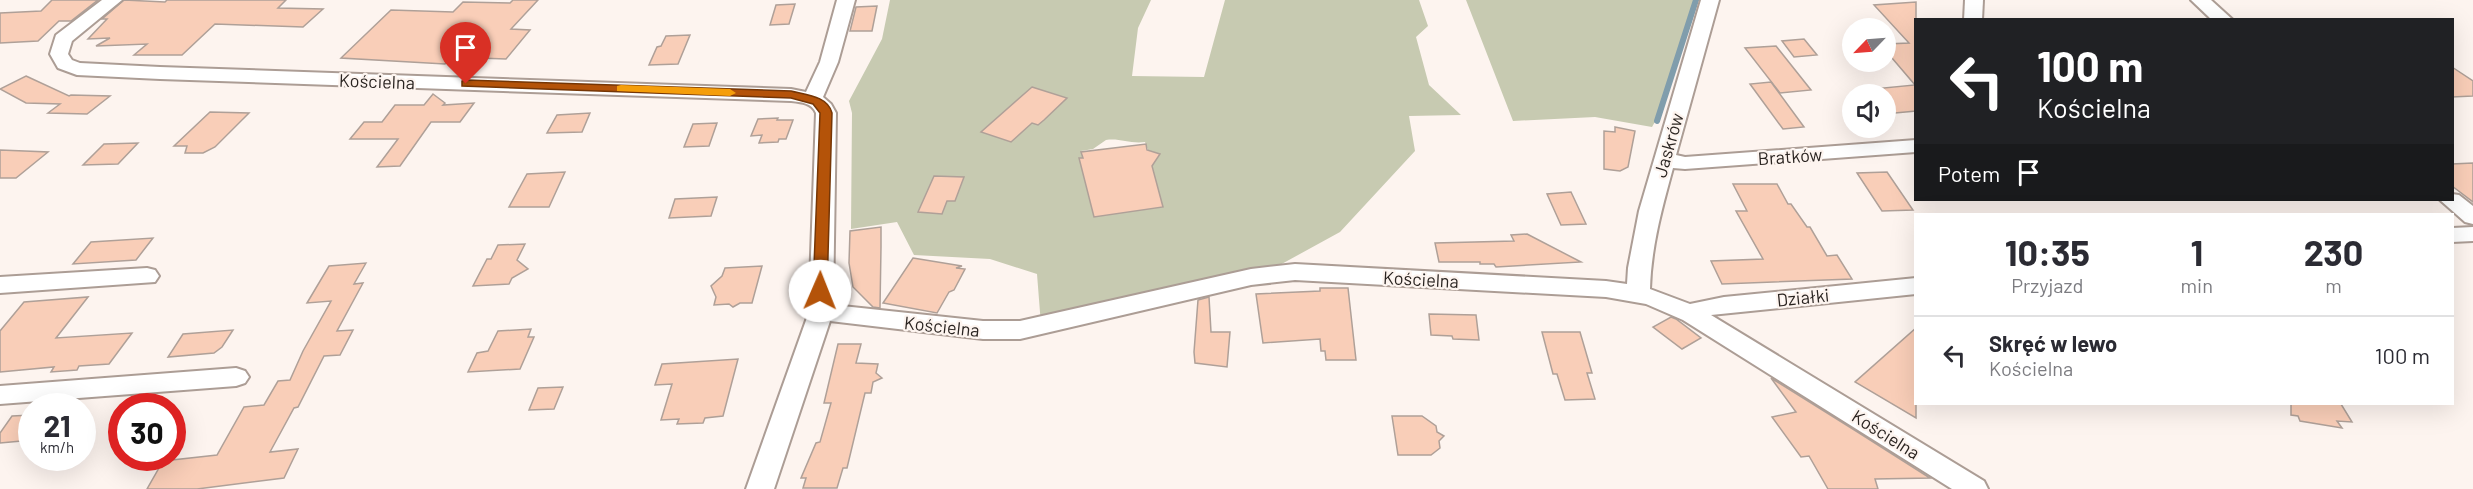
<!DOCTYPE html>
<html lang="pl">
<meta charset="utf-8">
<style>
body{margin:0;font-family:Barlow,sans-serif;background:#f7f7f7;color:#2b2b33;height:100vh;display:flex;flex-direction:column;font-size:22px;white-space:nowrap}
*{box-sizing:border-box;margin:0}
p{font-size:20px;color:#7c7c81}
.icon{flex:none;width:33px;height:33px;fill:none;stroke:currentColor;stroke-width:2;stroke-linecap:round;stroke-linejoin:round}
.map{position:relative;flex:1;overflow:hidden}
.sheet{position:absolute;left:1914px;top:213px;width:540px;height:192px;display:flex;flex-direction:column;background:#fff;border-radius:0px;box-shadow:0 6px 24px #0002}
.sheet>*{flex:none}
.hud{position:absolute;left:1914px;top:18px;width:540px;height:183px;border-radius:0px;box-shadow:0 6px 24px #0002;background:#202124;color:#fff;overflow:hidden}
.needle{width:39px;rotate:245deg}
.controls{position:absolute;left:1842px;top:18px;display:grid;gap:12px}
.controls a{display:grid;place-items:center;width:54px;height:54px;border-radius:50%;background:#fff;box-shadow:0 6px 24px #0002;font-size:30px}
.speed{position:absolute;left:18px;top:393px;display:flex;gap:12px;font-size:30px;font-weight:700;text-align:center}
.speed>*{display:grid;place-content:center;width:78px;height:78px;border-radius:50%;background:#fff;box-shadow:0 6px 24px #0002;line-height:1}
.speed small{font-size:15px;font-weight:400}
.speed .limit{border:9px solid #d22;background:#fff;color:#111}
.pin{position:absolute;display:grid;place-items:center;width:51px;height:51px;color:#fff;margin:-62px -26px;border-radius:50% 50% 50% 0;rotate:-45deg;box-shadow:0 0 6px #0007}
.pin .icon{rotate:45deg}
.me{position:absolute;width:66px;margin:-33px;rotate:1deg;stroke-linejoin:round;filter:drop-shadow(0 0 4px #0008)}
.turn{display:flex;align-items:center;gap:21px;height:126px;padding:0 24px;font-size:27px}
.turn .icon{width:78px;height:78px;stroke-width:2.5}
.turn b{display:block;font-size:42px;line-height:51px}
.then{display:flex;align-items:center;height:57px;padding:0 24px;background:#0003;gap:12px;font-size:22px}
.eta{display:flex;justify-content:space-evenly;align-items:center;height:102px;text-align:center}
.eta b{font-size:36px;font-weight:700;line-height:42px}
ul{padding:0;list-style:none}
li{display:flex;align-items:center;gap:18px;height:78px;padding:0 24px;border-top:2px solid #e1e1e2}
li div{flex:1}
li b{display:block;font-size:22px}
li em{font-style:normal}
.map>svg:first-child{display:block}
.green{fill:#c7cab1;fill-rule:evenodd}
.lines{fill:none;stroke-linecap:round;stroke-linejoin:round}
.stream{stroke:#809dac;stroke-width:6}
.building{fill:#f9ceb8;stroke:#afa098;stroke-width:1.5}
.minor-casing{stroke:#ac9d95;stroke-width:4}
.minor{fill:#fff;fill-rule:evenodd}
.route{fill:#b45309;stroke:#753606;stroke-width:1.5}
.slow{fill:#f59e0b}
.labels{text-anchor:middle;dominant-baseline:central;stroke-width:4.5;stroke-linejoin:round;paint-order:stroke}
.street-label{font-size:18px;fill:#2a2421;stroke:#fdf4ef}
</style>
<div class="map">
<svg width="2473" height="489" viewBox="0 0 2473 489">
<rect width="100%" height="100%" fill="#fdf4ef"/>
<g class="green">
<path d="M890 0H1151L1138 28 1132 76 1204 77 1225 0H1419L1428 26 1416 37 1429 85 1461 115 1409 116 1415 151 1340 232 1278 266 1067 316 1041 325 1037 274 990 259 914 255 897 222 851 229 852 113 849 101 882 39ZM1106 140C1120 138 1130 144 1145 142L1148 150 1156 154 1151 164 1162 207 1094 216 1080 158H1083L1081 151 1093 149Z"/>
<path d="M1466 0H1698L1656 120 1652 127 1595 117 1513 121Z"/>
</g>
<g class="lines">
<path class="stream" d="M1657 121 1696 0"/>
</g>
<g class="building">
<path d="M52 0H98L71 21H59L38 41 0 43V13L41 11Z"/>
<path d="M124 0 165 2 167 0H286L278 8 323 9 303 27 215 24 182 55H134L147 44 96 46 110 38 88 39 107 19H102Z"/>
<path d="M513 0H538L511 29 530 30 506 59 451 57 445 64 341 58 391 10 453 12 463 2 510 3Z"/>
<path d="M1916 2V111L1895 113 1886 103V94H1878L1873 89 1915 85 1886 51V44L1909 43 1874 5Z"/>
<path d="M795 4 789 24 770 25 776 5Z"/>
<path d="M877 6 872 31H850L856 7Z"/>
<path d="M690 35 678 64 649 65 657 47 661 46 666 36Z"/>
<path d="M1804 39 1817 55 1794 57 1782 41Z"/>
<path d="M1776 46 1811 90 1780 93 1745 48Z"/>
<path d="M2452 67 2473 81V96L2452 97Z"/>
<path d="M26 76 69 96 71 95 110 96 87 114 48 113 60 104 26 103 0 89Z"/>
<path d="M1771 82 1804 127 1783 129 1750 84Z"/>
<path d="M1032 87 1067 98 1044 120 1038 125 1032 123 1011 142 981 132Z"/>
<path d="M433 94 445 103 443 105 474 103 460 122H431L400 166 377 167 398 139H350L364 122H382L395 105H424Z"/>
<path d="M210 112 249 113 215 147 203 153H185L187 146H174Z"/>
<path d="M590 113 582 132 547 133 557 115Z"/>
<path d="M778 118 777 120H793L786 139H779L778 142 759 143 762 135 751 136 758 119Z"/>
<path d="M717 123 709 146 684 147 693 124Z"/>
<path d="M1615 127 1635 131 1628 167 1620 171 1604 169V131L1615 132Z"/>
<path d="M138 143 118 164 83 165 104 144Z"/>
<path d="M1146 144 1147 150 1160 154 1152 166 1163 207 1094 217 1079 158H1083L1081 152Z"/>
<path d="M0 150 48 152 16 178H0Z"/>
<path d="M2473 163V202L2452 186V164Z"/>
<path d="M565 172 549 207H509L527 174Z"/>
<path d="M1887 172 1913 210 1882 211 1857 173Z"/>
<path d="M934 176 964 177 955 201H947L942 214 918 212Z"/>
<path d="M1733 184H1777L1788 204H1791L1807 227H1810L1827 256 1837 255 1852 279 1722 284 1711 261 1763 259 1736 211H1747Z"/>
<path d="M1571 192 1586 224 1561 225 1547 194Z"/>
<path d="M717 197 711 216 669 218 675 199Z"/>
<path d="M881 227V247L880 308 873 307 853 287 849 263 850 231Z"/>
<path d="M1527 234 1581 262 1496 267 1494 264H1480V262H1439L1435 243 1514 241 1511 235Z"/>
<path d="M153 238 136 260 73 264 91 242Z"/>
<path d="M525 244 517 260 528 269 512 278 509 284 473 286 487 259H491L498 245Z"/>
<path d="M913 258 962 266 956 268 965 269 954 290 949 292 937 313 883 303Z"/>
<path d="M366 263 354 284 363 283 337 331 353 330 340 355 324 356 298 407 294 408 270 452 298 449 284 478 197 489H147L163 461 217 455 244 407 264 405 278 381 290 380 303 351 331 301 307 303 329 266Z"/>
<path d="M762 266 752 303H740L733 307 729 304 714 305 716 297 711 286 722 276 725 268Z"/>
<path d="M1320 288H1348L1356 360H1326L1325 351H1321L1320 339 1263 343 1256 294 1320 291Z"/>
<path d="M88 297 56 338 132 333 109 364 79 366 77 370 51 372 54 367 0 372V331L24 302Z"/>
<path d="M1209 297 1211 332H1230L1227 367 1195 363 1194 352 1198 300Z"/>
<path d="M1429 314 1476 315 1479 340 1453 339 1452 336 1431 335Z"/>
<path d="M1671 317 1676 319 1701 338 1682 349 1653 327Z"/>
<path d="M1916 328V418L1855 382Z"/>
<path d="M531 329 528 337H534L520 369 468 372 477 353 488 351 498 331Z"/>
<path d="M233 330 222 347 214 353 168 357 183 334Z"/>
<path d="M1542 332H1580L1592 373H1587L1595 399 1565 400 1557 374H1553Z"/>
<path d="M838 344H861L856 363 878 364 876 373 882 378 873 382 871 393H865L847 468H843L837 488H803L806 478H801L816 443 820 442 831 403H824Z"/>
<path d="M738 359 723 416 705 418 703 423 677 424 679 419 661 420 672 384 655 385 662 364Z"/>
<path d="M1771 378 1856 431 1930 478 1875 479 1878 489H1828L1809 456 1801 457 1772 417 1796 412Z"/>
<path d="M563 387 554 409 529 410 538 388Z"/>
<path d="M2291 404H2341L2352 422 2337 421 2342 428 2300 421 2298 416 2291 415Z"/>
<path d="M32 415V440L0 443V433L12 416Z"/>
<path d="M1392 416H1422L1436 426 1437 432 1444 436 1439 441 1440 448 1431 455H1398Z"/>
</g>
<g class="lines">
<defs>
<g id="minor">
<path d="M102 0H122L72 41 68 54 72 60 80 63 160 67 791 89 806 92 820 62 837 0H855L838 62 823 97 831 104 836 113 833 305 983 321H1020L1251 269 1295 264 1606 281 1627 284 1628 268 1639 211 1701 0H1719L1676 155 1685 157 1916 140V152L1685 169 1673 168C1662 208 1651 248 1650 289L1690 304 1724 297 1916 278V294L1711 315 1984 481 1988 489H1952L1683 320 1646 304 1606 297 1295 280 1251 285 1020 339H983L830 321 774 489H746L809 312 816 113C812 103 801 102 791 101L160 79 77 75 58 68 50 54 56 35Z"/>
<path d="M1965 0H1983L1982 20H1964Z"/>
<path d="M2191 0H2211L2233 20H2212Z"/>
<path d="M2452 194 2459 195 2473 206V224L2465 222 2440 200H2452Z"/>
<path d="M2473 227V241L2452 242V228Z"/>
<path d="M147 268 155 270 159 276 155 282 0 293V277Z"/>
<path d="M236 368 245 371 249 377 245 383 236 386 0 404V386Z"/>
</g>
</defs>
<use href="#minor" class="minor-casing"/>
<use href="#minor" class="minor"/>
</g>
<path class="route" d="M466 80 791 91C806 95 828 96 832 113L827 291 820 296 813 291 820 113 813 104 791 98 462 86V81Z"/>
<path class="slow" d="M621 85 730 89 736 93 730 96 617 91V86Z"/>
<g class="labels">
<g class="street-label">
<text transform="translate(377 81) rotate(2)">Kościelna</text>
<text transform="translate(1668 145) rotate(-74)">Jaskrów</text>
<text transform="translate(1790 156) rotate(-4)">Bratków</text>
<text transform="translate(1421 279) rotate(3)">Kościelna</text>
<text transform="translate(1803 297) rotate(-6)">Działki</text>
<text transform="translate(942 326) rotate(6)">Kościelna</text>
<text transform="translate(1886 434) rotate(32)">Kościelna</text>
</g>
</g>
</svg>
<div class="controls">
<a><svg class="needle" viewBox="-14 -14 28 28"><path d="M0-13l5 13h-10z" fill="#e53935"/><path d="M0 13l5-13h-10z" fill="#7c7c81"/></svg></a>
<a><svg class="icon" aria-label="sound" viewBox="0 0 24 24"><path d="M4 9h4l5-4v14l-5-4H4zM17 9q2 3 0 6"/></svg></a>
</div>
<div class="speed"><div>21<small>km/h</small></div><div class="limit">30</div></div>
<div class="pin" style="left:466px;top:84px;background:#d93025"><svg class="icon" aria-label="arrive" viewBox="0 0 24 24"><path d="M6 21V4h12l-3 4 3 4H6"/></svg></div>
<svg class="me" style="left:820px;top:291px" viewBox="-20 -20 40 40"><circle r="19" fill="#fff"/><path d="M0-13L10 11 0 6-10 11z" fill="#b45309"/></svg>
<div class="hud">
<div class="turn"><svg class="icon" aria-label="left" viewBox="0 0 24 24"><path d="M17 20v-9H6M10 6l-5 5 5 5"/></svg><div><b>100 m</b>Kościelna</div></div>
<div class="then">Potem<svg class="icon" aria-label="arrive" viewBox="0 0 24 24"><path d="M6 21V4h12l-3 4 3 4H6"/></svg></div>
</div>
<section class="sheet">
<div class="eta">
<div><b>10:35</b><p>Przyjazd</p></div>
<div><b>1</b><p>min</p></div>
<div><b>230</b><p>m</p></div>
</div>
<ul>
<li><svg class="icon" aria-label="left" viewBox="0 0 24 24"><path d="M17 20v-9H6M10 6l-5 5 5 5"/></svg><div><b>Skręć w lewo</b><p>Kościelna</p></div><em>100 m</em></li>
</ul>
</section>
</div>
